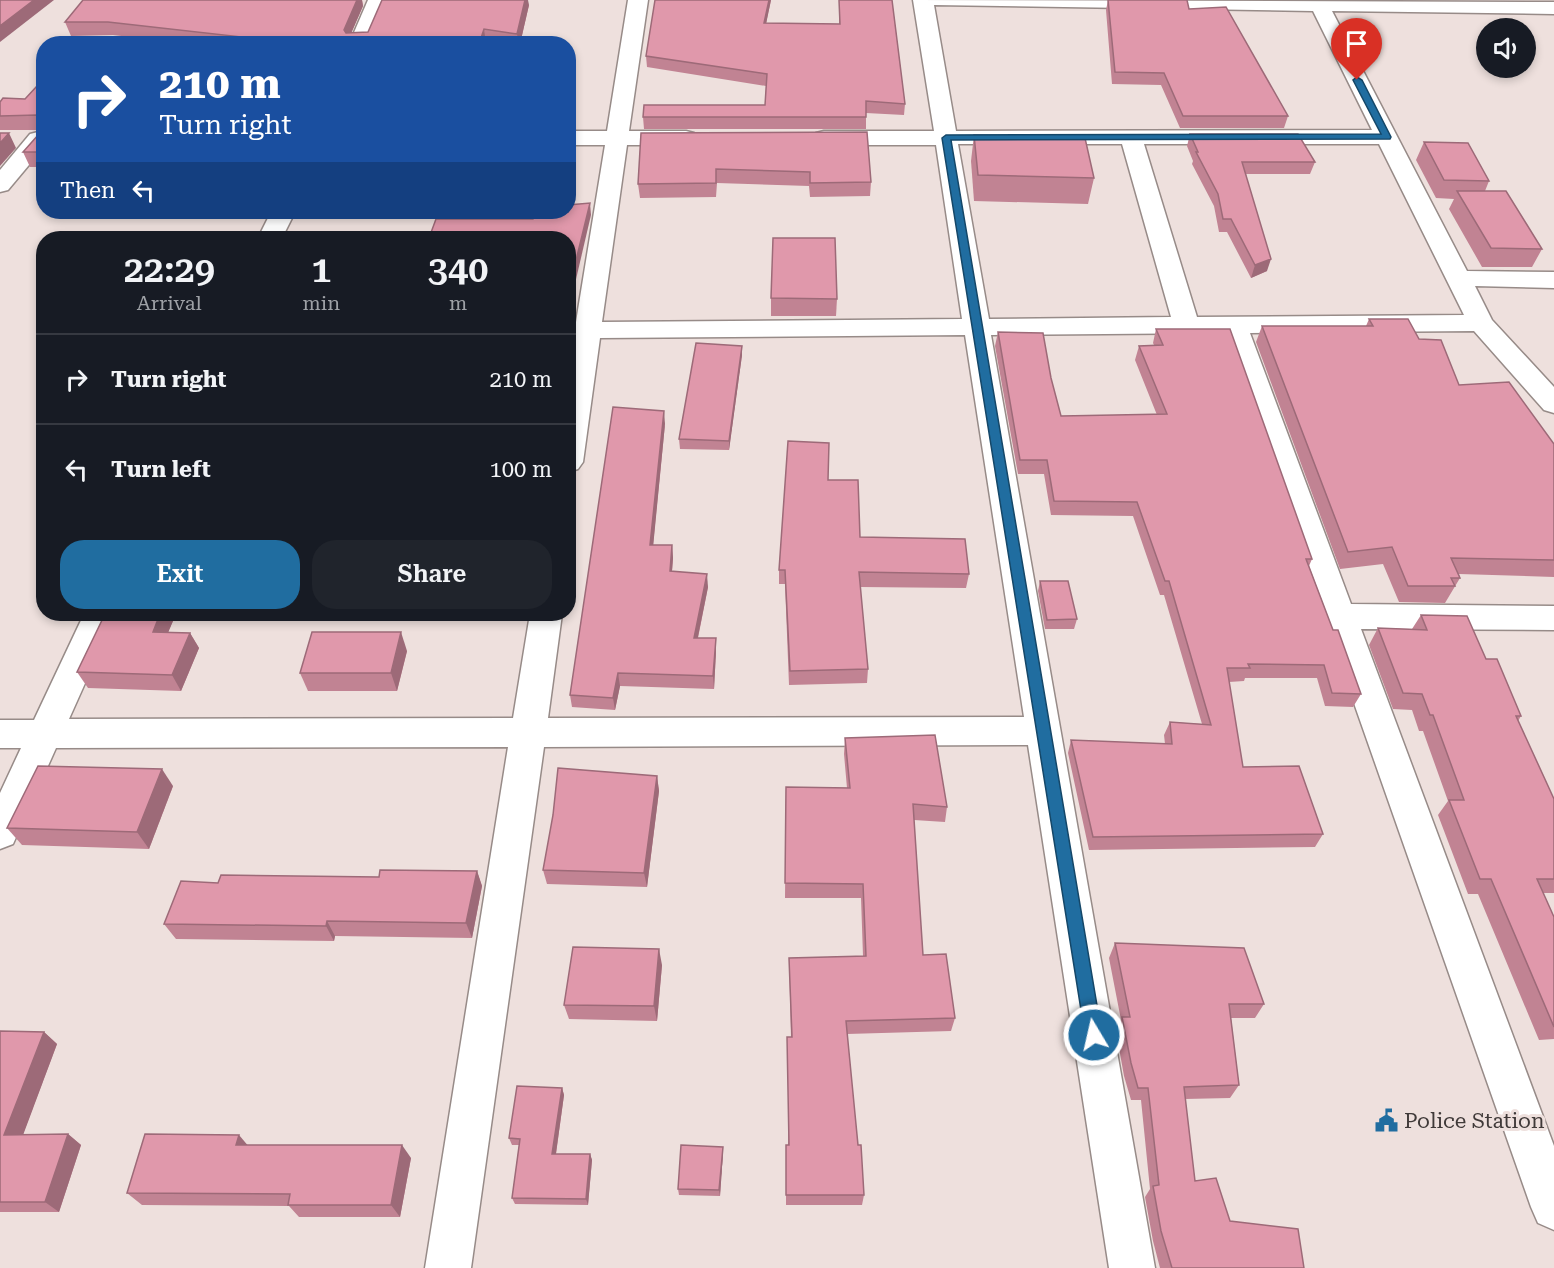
<!DOCTYPE html>
<style>
body{margin:0;font-family:"Roboto Serif",serif;background:#20242c;color:#f1f3f6;height:100vh;display:flex;flex-direction:column;font-size:22px;white-space:nowrap}
*{box-sizing:border-box;margin:0}
p{font-size:20px;color:#9ea1a6}
.icon{flex:none;width:33px;height:33px;fill:none;stroke:currentColor;stroke-width:2;stroke-linecap:round;stroke-linejoin:round}
.map{position:relative;flex:1;overflow:hidden}
.sheet{position:absolute;left:36px;top:231px;width:540px;height:390px;display:flex;flex-direction:column;background:#171b24;border-radius:24px;box-shadow:0 3px 9px #0003}
.sheet>*{flex:none}
.top-card{position:absolute;left:36px;top:36px;width:540px;height:183px;border-radius:24px;box-shadow:0 3px 9px #0003;background:#1a4fa0;color:#fff;overflow:hidden}
.controls{position:absolute;left:1476px;top:18px;display:grid;gap:12px}
.controls a{display:grid;place-items:center;width:60px;height:60px;border-radius:50%;background:#171b24;box-shadow:0 3px 9px #0003;font-size:30px}
.pin{position:absolute;display:grid;place-items:center;width:51px;height:51px;color:#fff;margin:-62px -26px;border-radius:50% 50% 50% 0;rotate:-45deg;box-shadow:0 0 6px #0007}
.pin .icon{rotate:45deg}
.me{position:absolute;width:66px;margin:-33px;rotate:351deg;stroke-linejoin:round;filter:drop-shadow(0 0 4px #0008)}
.turn{display:flex;align-items:center;gap:21px;height:126px;padding:0 24px;font-size:27px}
.turn .icon{width:78px;height:78px;stroke-width:2.5}
.turn b{display:block;font-size:42px;line-height:51px}
.then{display:flex;align-items:center;height:57px;padding:0 24px;background:#0003;gap:12px;font-size:22px}
.eta{display:flex;justify-content:space-evenly;align-items:center;height:102px;text-align:center}
.eta b{font-size:36px;font-weight:600;line-height:42px}
.button{display:flex;gap:12px;margin-top:auto;padding:12px 24px}
.button a{flex:1;height:69px;border-radius:24px;background:#206da0;color:#fff;font-size:24px;font-weight:600;line-height:69px;text-align:center}
.button a+a{background:#20242c;color:#f1f3f6}
ul{padding:0;list-style:none}
li{display:flex;align-items:center;gap:18px;height:90px;padding:0 24px;border-top:2px solid #363941}
li div{flex:1}
li b{display:block;font-size:22px}
li em{font-style:normal}
.map>svg:first-child{display:block}
.lines{fill:none;stroke-linecap:round;stroke-linejoin:round}
.street-casing{stroke:#978b88;stroke-width:3}
.street{fill:#fff;fill-rule:evenodd}
.wall{fill:#c18393}
.shaded-wall{fill:#9d6a78}
.building{fill:#e098ab;stroke:#9d6a78;stroke-width:1.5}
.route{fill:#206da0;stroke:#154768;stroke-width:1.5}
.labels{text-anchor:middle;dominant-baseline:central;stroke-width:6;stroke-linejoin:round;paint-order:stroke}
.near-poi-label{font-size:21px;fill:#403a39;stroke:#eee0dd;text-anchor:start}
</style>
<div class="map">
<svg width="1554" height="1268" viewBox="0 0 1554 1268">
<rect width="100%" height="100%" fill="#eee0dd"/>
<g class="lines">
<defs>
<g id="street">
<path d="M368 0H388L369 44H349Z"/>
<path d="M628 0H648L629 131H686L694 133 697 138 694 143 686 145H627L602 322 962 319 936 145H824L816 143 813 138 816 133 824 131H934L913 0 1554 2V14L1332 11 1467 271 1554 272V288L1475 286 1492 320 1554 387V413L1544 410 1474 331 1250 333 1351 604 1554 606V630L1361 629 1554 1146V1230L1538 1223 1531 1207 1224 333 991 335 1155 1268H1109L1028 745 544 747 471 1268H425L508 747 56 748 13 844 0 849V793L21 748H0V720H34L84 614H116L69 719 513 718 530 614H562L548 718 1024 717 965 335 600 338 583 462 578 469 568 472V369L573 338H568V322H576L605 145H568V131H607ZM934 5 1313 11 1372 130 956 131ZM958 144H1122L1171 317 989 319ZM1144 144H1379L1464 315 1197 317Z"/>
<path d="M38 132 44 134V147L8 190 0 192V170L30 134Z"/>
<path d="M271 212H295L282 238H258Z"/>
</g>
</defs>
<use href="#street" class="street-casing"/>
<use href="#street" class="street"/>
</g>
<g class="wall">
<path d="M83 0H362L363 6 351 33 368 32 529 5 520 44 486 43V44H188L113 35 71 36 65 22Z"/>
<path d="M655 0H771L766 23 839 24V0H892L905 104 904 115 866 113V129H644L643 117 765 105 766 86 647 67 646 56Z"/>
<path d="M1108 0H1187L1189 9 1288 116 1284 128H1180L1161 85 1112 84 1106 10Z"/>
<path d="M44 86V167H30L23 152 39 134V130H0V102L25 99Z"/>
<path d="M641 133 871 182 870 196 810 197 809 186 717 183 716 197 640 198 638 184Z"/>
<path d="M1190 134 1315 162 1310 174H1246L1267 271 1251 278 1227 232H1219L1214 206 1192 164 1193 161 1187 146Z"/>
<path d="M974 135 1094 178 1088 204 974 201 971 161Z"/>
<path d="M1424 142 1489 181 1485 191 1542 249 1532 267H1482L1449 209 1454 199 1436 198 1416 160Z"/>
<path d="M771 298 837 299 836 316H771Z"/>
<path d="M1369 319 1419 339 1459 385 1554 444V577L1459 574 1460 578 1445 603 1399 602 1383 564 1340 569 1256 342 1262 326H1366Z"/>
<path d="M1156 329 1312 559 1309 566 1333 630 1361 694 1353 707 1325 706 1317 678H1245L1244 681 1229 682 1243 767 1323 834 1315 847 1089 850 1068 753 1071 740 1165 744 1164 735 1170 722 1202 724 1164 595H1160L1133 516 1051 515 1044 474H1018L995 346 998 332 1051 378 1061 416 1157 415 1135 360 1139 346 1154 345 1153 343Z"/>
<path d="M742 346V355L729 450 680 449 679 439Z"/>
<path d="M665 424 653 545H672L673 558 672 571 708 587 698 638 716 651 714 689 620 686 615 710 572 707 570 695Z"/>
<path d="M828 480 860 537 969 574 966 588 860 587 868 669 867 683 789 685 785 584H779V570Z"/>
<path d="M1040 581 1077 619 1074 629H1045L1038 591Z"/>
<path d="M105 614H176L168 632 190 633 199 648 181 691 88 688 77 672Z"/>
<path d="M1421 615 1486 659 1521 716 1518 721 1554 799V893H1543L1554 917V1039L1539 1040 1478 894H1468L1438 815 1448 801 1423 731H1419L1412 710 1393 709 1369 645 1378 628 1412 629Z"/>
<path d="M407 651 397 691H308L300 673Z"/>
<path d="M845 738 947 807 945 822 914 820 923 955 955 1018 951 1031 847 1034 858 1145 864 1195 862 1205H786V1145H788L791 1037 789 958 863 956 861 898H785L786 787 847 788 844 754Z"/>
<path d="M657 776 659 791 647 887 547 884 543 870Z"/>
<path d="M173 786 149 849 22 845 7 828Z"/>
<path d="M477 871 482 886 472 938 335 936 334 941 176 939 164 924 218 883 379 877Z"/>
<path d="M1115 943 1264 1004 1255 1018H1231L1239 1085 1230 1098 1185 1099 1195 1181 1230 1221 1304 1268H1160L1153 1241 1145 1197 1150 1189 1141 1100H1131L1124 1076 1116 1031 1121 1020 1109 958Z"/>
<path d="M662 965 657 1021 569 1019 564 1005Z"/>
<path d="M0 1031 44 1032 57 1044 23 1134H68L81 1145 59 1212H0Z"/>
<path d="M562 1088 564 1095 556 1154H590L592 1160 588 1205 515 1204 512 1198 519 1145H512L509 1138Z"/>
<path d="M247 1145 411 1158 400 1217H299L289 1206 142 1205 127 1193Z"/>
<path d="M723 1153 720 1196 679 1195 678 1189Z"/>
</g>
<g class="shaded-wall">
<path d="M34 0H54L0 42V26Z"/>
<path d="M357 0H362L363 6 347 43 344 30Z"/>
<path d="M525 0H528L529 5 520 44H519L517 34Z"/>
<path d="M769 0H771L764 34V23Z"/>
<path d="M484 29 486 44H479Z"/>
<path d="M9 133 16 148 0 166V143Z"/>
<path d="M590 203 591 215 570 305 568 293Z"/>
<path d="M1271 259 1267 271 1251 278 1255 265Z"/>
<path d="M575 293 576 306 574 318 568 321V307Z"/>
<path d="M742 346V355L729 450V441Z"/>
<path d="M664 411 665 424 652 558 650 545Z"/>
<path d="M672 545 673 558 671 584 670 571Z"/>
<path d="M707 574 708 587 695 651 694 638Z"/>
<path d="M160 614H176L162 647 153 632Z"/>
<path d="M401 632 407 651 397 691 391 673Z"/>
<path d="M190 633 199 648 181 691 172 675Z"/>
<path d="M716 638V651L714 689 713 676Z"/>
<path d="M618 673 620 686 615 710 613 698Z"/>
<path d="M162 769 173 786 149 849 137 832Z"/>
<path d="M657 776 659 791 647 887 644 873Z"/>
<path d="M477 871 482 886 472 938 466 923Z"/>
<path d="M327 921 335 936 334 941 326 926Z"/>
<path d="M659 949 662 965 657 1021 654 1006Z"/>
<path d="M44 1032 57 1044 19 1146 4 1135Z"/>
<path d="M562 1088 564 1095 555 1160 552 1154Z"/>
<path d="M68 1134 81 1145 59 1212 45 1202Z"/>
<path d="M239 1135 250 1148 236 1145Z"/>
<path d="M402 1145 411 1158 400 1217 391 1205Z"/>
<path d="M723 1147V1153L720 1196 719 1190Z"/>
<path d="M590 1154 592 1160 588 1205 586 1199Z"/>
</g>
<g class="building">
<path d="M0 0H34L0 26Z"/>
<path d="M83 0H357L344 30 346 33 368 32 382 0H525L517 34 484 29 479 44H247L251 38 108 22H65Z"/>
<path d="M655 0H769L764 23 840 24 839 0H892L905 104 866 101V117H643L644 105H765L767 74 646 56Z"/>
<path d="M1108 0H1187L1189 9 1226 7 1288 116H1183L1164 73 1115 72Z"/>
<path d="M37 86H44V152H23L39 134V117L37 115 0 116V102L3 98 25 99Z"/>
<path d="M867 132 871 182 810 183V172L716 169V183L638 184 641 133Z"/>
<path d="M0 133H9L0 143Z"/>
<path d="M1190 134H1298L1315 162H1242L1271 259 1255 265 1231 219H1223L1218 194 1196 152H1198Z"/>
<path d="M974 135 1085 138 1094 178 978 175Z"/>
<path d="M1424 142 1468 143 1489 181 1444 180Z"/>
<path d="M1457 191H1506L1542 249 1491 248Z"/>
<path d="M590 203 568 293V238H429L436 219H533L535 212H568V205Z"/>
<path d="M773 238H835L837 299 771 298Z"/>
<path d="M568 293H575L573 305 568 307Z"/>
<path d="M1369 319H1408L1419 339 1441 340 1459 385 1509 382 1554 444V560L1451 558 1460 578H1451L1455 586H1408L1392 547 1348 552 1262 326H1373Z"/>
<path d="M1156 329H1230L1312 559H1306L1333 630H1338L1361 694 1332 693 1324 665 1248 664 1250 668H1227L1243 767 1299 766 1323 834 1093 837 1071 740 1172 744 1170 722 1211 725 1169 581H1165L1137 502 1054 501 1047 460H1020L998 332 1043 333 1051 378 1061 416 1167 414 1139 346 1163 345Z"/>
<path d="M696 343 742 346 729 441 679 439Z"/>
<path d="M613 407 664 411 650 545H672L670 571 707 574 694 638H716L713 676 618 673 613 698 570 695Z"/>
<path d="M788 441 829 443 828 480H858L860 537 965 539 969 574 859 572 868 669 790 671 785 570H779Z"/>
<path d="M1040 581H1068L1077 619 1047 620Z"/>
<path d="M105 614H160L153 632 190 633 172 675 77 672Z"/>
<path d="M1421 615 1467 616 1486 659H1497L1521 716H1516L1554 799V879H1537L1554 917V1027L1491 879H1480L1449 800H1464L1433 715H1430L1422 694 1403 693 1378 628 1427 630Z"/>
<path d="M312 632H401L391 673H300Z"/>
<path d="M935 735 947 807 913 804 923 955 946 954 955 1018 846 1021 858 1145H861L864 1195H786V1145H789L787 1037H792L789 958 866 956 863 884 785 883 786 787 850 788 845 738Z"/>
<path d="M38 766 162 769 137 832 7 828Z"/>
<path d="M558 768 657 776 644 873 543 870 553 815Z"/>
<path d="M380 870 477 871 466 923 327 921 326 926 164 924 181 881 218 883 221 875 379 877Z"/>
<path d="M1115 943 1244 948 1264 1004H1229L1239 1085 1184 1087 1195 1181 1216 1178 1230 1221 1298 1229 1304 1268H1172L1161 1231 1153 1186 1159 1185 1148 1088H1138L1131 1063 1122 1017H1130Z"/>
<path d="M573 947 659 949 654 1006 564 1005Z"/>
<path d="M0 1031 44 1032 4 1135 68 1134 45 1202H0Z"/>
<path d="M517 1086 562 1088 552 1154H590L586 1199 512 1198 520 1139 509 1138Z"/>
<path d="M145 1134 239 1135 236 1145H402L391 1205H288L290 1194 127 1193Z"/>
<path d="M681 1145 723 1147 719 1190 678 1189Z"/>
</g>
<path class="route" d="M1357 77 1362 80 1391 137 1390 139 951 140 1102 1035 1100 1040 1094 1043 1087 1040 1085 1035 942 138 946 135 1381 134 1353 80Z"/>
<defs>
<symbol id="civic-bare" viewBox="-9 -9 18 18"><path d="M-.6-6.5H3V-4.5H.6V-3L4-1V1h2V6H-6V1h2V-1L-.6-3ZM-1.2 2.5V6h2.4V2.5Z" fill="#206da0" stroke="#eee0dd" stroke-width="2.5" paint-order="stroke"/></symbol>
</defs>
<g fill-rule="evenodd">
<use href="#civic-bare" x="1370" y="1104" width="33" height="33"/>
</g>
<g class="labels">
<g class="near-poi-label">
<text x="1404" y="1121">Police Station</text>
</g>
</g>
</svg>
<div class="controls">
<a><svg class="icon" aria-label="sound" viewBox="0 0 24 24"><path d="M4 9h4l5-4v14l-5-4H4zM17 9q2 3 0 6"/></svg></a>
</div>
<div class="pin" style="left:1357px;top:80px;background:#d93025"><svg class="icon" aria-label="arrive" viewBox="0 0 24 24"><path d="M6 21V4h12l-3 4 3 4H6"/></svg></div>
<svg class="me" style="left:1094px;top:1035px" viewBox="-20 -20 40 40"><circle r="17" fill="#206da0" stroke="#fff" stroke-width="3"/><path d="M0-11L8 9 0 5-8 9z" fill="#fff"/></svg>
<div class="top-card">
<div class="turn"><svg class="icon" aria-label="right" viewBox="0 0 24 24"><path d="M7 20v-9h11M14 6l5 5-5 5"/></svg><div><b>210 m</b>Turn right</div></div>
<div class="then">Then<svg class="icon" aria-label="left" viewBox="0 0 24 24"><path d="M17 20v-9H6M10 6l-5 5 5 5"/></svg></div>
</div>
<section class="sheet">
<div class="eta">
<div><b>22:29</b><p>Arrival</p></div>
<div><b>1</b><p>min</p></div>
<div><b>340</b><p>m</p></div>
</div>
<ul>
<li><svg class="icon" aria-label="right" viewBox="0 0 24 24"><path d="M7 20v-9h11M14 6l5 5-5 5"/></svg><div><b>Turn right</b></div><em>210 m</em></li>
<li><svg class="icon" aria-label="left" viewBox="0 0 24 24"><path d="M17 20v-9H6M10 6l-5 5 5 5"/></svg><div><b>Turn left</b></div><em>100 m</em></li>
</ul>
<div class="button"><a>Exit</a><a>Share</a></div>
</section>
</div>
